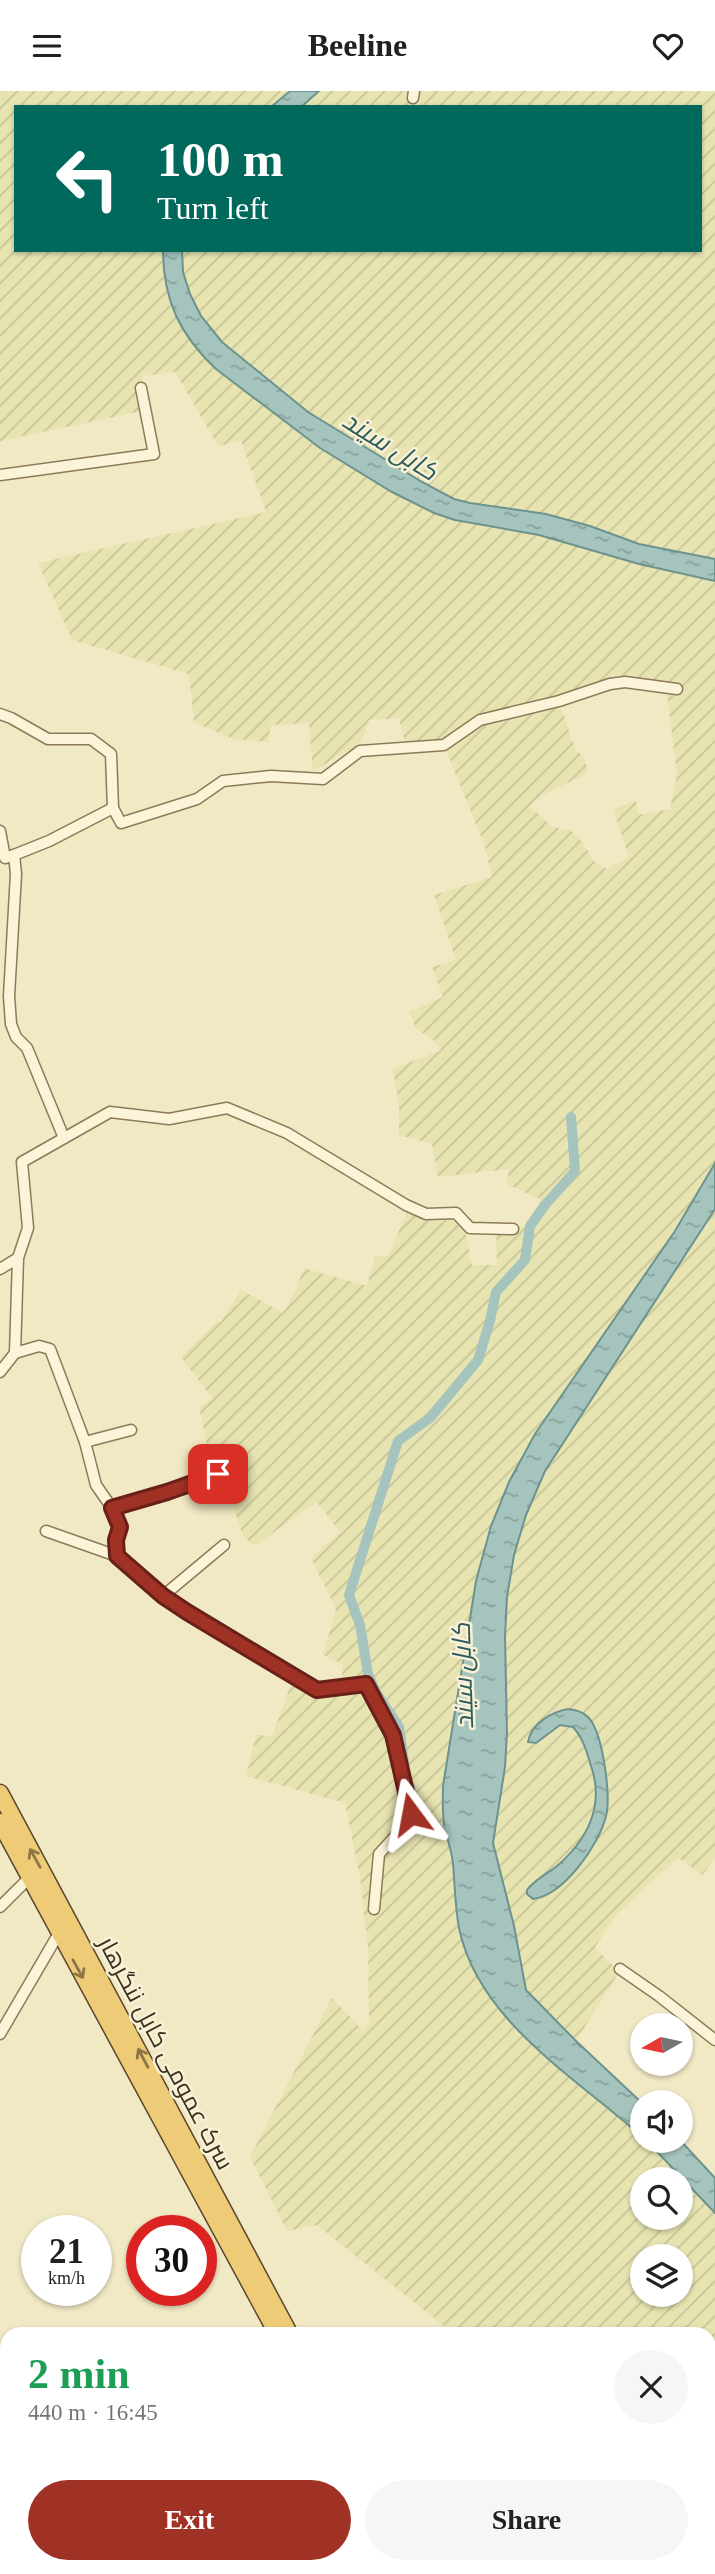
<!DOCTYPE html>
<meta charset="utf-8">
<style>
body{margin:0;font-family:"Times New Roman",Cairo,serif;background:#f6f6f6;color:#202124;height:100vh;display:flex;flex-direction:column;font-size:26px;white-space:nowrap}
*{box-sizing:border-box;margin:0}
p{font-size:23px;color:#757577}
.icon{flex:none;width:38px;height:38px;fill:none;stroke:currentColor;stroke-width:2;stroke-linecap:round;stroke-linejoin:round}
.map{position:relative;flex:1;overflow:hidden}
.drawer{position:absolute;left:0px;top:2236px;width:716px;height:247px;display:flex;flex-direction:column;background:#fff;border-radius:21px 21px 0 0;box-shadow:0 2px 5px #0004}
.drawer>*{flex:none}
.hud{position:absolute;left:14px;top:14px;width:688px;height:147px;border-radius:0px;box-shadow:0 2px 5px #0004;background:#00695c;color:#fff;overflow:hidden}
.needle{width:46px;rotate:261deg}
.controls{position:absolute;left:630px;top:1922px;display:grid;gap:14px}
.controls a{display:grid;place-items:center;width:63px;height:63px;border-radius:50%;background:#fff;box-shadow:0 2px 5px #0004;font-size:35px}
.speed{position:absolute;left:21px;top:2124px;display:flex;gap:14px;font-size:35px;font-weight:700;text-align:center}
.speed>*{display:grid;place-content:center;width:91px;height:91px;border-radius:50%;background:#fff;box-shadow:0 2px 5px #0004;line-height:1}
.speed small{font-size:18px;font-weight:400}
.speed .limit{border:10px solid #d22;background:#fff;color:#111}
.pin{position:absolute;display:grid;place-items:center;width:60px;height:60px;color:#fff;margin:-30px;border-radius:14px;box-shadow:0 4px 10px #0006}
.me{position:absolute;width:77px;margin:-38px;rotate:347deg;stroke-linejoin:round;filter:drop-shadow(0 0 5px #0008)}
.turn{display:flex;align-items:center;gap:24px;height:147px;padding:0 28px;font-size:32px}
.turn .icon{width:91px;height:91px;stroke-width:2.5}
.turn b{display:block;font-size:49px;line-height:60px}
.round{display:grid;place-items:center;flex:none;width:74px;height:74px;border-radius:37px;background:#f6f6f6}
.overview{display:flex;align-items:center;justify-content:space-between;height:119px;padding:0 28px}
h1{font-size:42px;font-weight:600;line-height:52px;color:#1e9e55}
.primary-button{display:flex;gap:14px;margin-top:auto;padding:14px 28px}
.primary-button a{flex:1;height:80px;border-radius:42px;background:#a03125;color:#fff;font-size:28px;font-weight:600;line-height:80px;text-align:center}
.primary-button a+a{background:#f6f6f6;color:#202124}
header{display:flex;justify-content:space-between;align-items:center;height:91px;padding:0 28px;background:#fff;font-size:32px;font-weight:600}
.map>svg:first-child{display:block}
.farmland{fill:url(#farmland-furrows);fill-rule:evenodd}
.water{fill:url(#water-ripples);stroke:#6c938e;stroke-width:2}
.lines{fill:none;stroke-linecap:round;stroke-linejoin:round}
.canal{stroke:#a6c4be;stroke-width:10}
.minor-casing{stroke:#8d7a59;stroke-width:13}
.trunk-casing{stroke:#5b472e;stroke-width:19}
.minor{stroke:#fbf4d9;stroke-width:10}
.trunk{stroke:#eecb76;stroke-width:16}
.oneway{stroke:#8c7646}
.route-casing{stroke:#682018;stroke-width:18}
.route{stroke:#a03125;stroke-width:12}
.labels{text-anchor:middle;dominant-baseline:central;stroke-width:5;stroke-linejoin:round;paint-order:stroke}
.street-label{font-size:24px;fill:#3c301e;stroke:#f8f1d5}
.water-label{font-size:26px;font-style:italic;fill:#2c5b5d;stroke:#f8f1d5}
</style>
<header><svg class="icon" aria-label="menu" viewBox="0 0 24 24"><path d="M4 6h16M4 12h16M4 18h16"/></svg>Beeline<svg class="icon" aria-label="heart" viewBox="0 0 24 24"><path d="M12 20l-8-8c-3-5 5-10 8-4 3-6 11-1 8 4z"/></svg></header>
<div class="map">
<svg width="715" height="2483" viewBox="0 0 715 2483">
<defs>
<pattern id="farmland-furrows" width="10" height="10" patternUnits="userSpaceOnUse" patternTransform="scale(1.75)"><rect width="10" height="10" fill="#e7e4b1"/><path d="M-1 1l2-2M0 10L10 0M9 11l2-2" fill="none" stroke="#c7c498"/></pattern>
<pattern id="water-ripples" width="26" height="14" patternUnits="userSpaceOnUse" patternTransform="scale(1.75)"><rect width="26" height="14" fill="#a6c4be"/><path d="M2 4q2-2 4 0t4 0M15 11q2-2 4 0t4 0" fill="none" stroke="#88a09a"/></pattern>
</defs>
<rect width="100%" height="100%" fill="#f1e8c4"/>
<g class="farmland">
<path d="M0 0H290L271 16H16V159H163L166 199 187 247 266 316 320 357 392 401 455 429 539 444 639 473 715 490V1072L675 1140 535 1343 521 1367 491 1435 476 1490 443 1695V1727L453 1770 457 1819 466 1860 484 1897 529 1951 609 2016 642 2046V2049H646L660 2063 715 2122V2414L709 2408V2244L454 2243 317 2134 287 2140 250 2066 332 1907 364 1941 369 1929 368 1856 360 1787 345 1712 246 1685 256 1644 272 1645 292 1591 315 1597 341 1596 343 1573 323 1564 336 1518 311 1467 340 1441 317 1411 254 1455 242 1443 224 1387 208 1361 199 1315 213 1308 181 1266 217 1230 221 1231 241 1199 283 1222 294 1203 304 1177 367 1195 375 1165H388L408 1119 464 1133 472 1174H497L496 1137 527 1136 540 1108 507 1093 509 1078 438 1086 432 1053 399 1044V1016L393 978 441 959 432 948 416 937 409 921 443 906 432 876 456 869 434 804 492 786 484 753 444 654 406 656 399 627 369 629 360 653 313 680 309 632 271 634 268 651 233 648 194 631 189 583 72 549 38 472 266 421 241 350 218 355 175 281 142 285 146 319 0 350ZM625 591 666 596 677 683 670 718 638 724 636 709 613 719 629 766 607 778 594 770 583 752 571 740 551 735 530 715 543 704 588 682 585 668 575 657 559 610ZM642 2088H681V2126H642ZM642 2165H681V2203H642Z"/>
<path d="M319 0H715V468L639 453 561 427 470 412 454 408 422 391 308 321 222 251 201 225 190 203 183 181 182 159H700V16H301Z"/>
<path d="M715 1118V1767L702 1784 678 1767 618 1822 595 1856 619 1881 576 1950 526 1898 514 1835 493 1752 505 1580 507 1506 514 1464 526 1424 545 1380ZM568 1618 578 1620 588 1626 593 1636 600 1653 606 1689 608 1709 606 1726 582 1771 532 1792 554 1777 581 1751 596 1712 594 1682 583 1650 573 1636 560 1634 531 1653 534 1638 548 1625Z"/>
</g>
<g class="water">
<path d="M290 0H319L301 16H271Z"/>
<path d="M163 159H182L183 181 190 203 201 225 222 251 308 321 422 391 454 408 470 412 546 423 590 435 639 453 715 468V490L639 473 539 444 455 429 434 422 392 401 320 357 216 278C180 244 163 209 163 159Z"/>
<path d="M715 1072V1118L545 1380 526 1424 514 1464 507 1506 505 1546 507 1641 505 1676 493 1752 514 1835 526 1899 576 1950 642 2012V2046C577 1987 478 1930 459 1837 455 1816 455 1795 453 1773 452 1759 446 1746 444 1732 442 1720 443 1707 443 1695L476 1490 491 1435 509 1391 535 1343 675 1140Z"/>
<path d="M568 1618C575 1619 582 1620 588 1626 603 1641 611 1705 606 1725 599 1754 564 1804 533 1808L527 1803V1799C535 1788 547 1783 557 1775 587 1749 605 1715 591 1675 587 1661 583 1647 573 1636L560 1634 536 1652 528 1651C531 1633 551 1621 568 1618Z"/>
<path d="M646 2049H680L715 2087V2122Z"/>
</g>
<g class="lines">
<g class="canal">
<path d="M404 1671 399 1636 376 1601 368 1583 360 1534 349 1504 398 1350 430 1327 478 1269 490 1230 496 1201 525 1169 530 1135 545 1114 575 1080 571 1026"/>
<path d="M410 1696 421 1736 458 1742"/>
</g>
<defs>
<g id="minor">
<path d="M413 7 414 0"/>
<path d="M0 384 154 363 141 297"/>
<path d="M0 623 11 627 48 648H91L111 663 113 717"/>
<path d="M0 740 5 767 14 764 16 783 9 905 11 933 16 946 27 957 64 1047"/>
<path d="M14 764 49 750 113 717 121 732 197 708 223 690 271 685 323 688 360 660 444 654 480 629 559 610 610 593 625 591 677 598"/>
<path d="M0 1178 18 1167"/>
<path d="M15 1262 39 1255 50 1258 85 1351 96 1394 112 1417 119 1436 116 1449 117 1465"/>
<path d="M0 1281 15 1262 18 1167 28 1137 22 1071 110 1021 169 1028 227 1017 287 1042 406 1114 426 1123 456 1122 470 1137 513 1138"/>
<path d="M85 1351 131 1339"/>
<path d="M112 1417 167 1401 218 1383"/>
<path d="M46 1440 117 1465 163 1505 187 1521 317 1599 366 1593 393 1644 411 1723 406 1727 398 1742 379 1763 374 1818"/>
<path d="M163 1505 224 1454"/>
<path d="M0 1816 29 1787"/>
<path d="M620 1878 659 1905 715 1949"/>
<path d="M0 1943 59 1842"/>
<path d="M0 2320 7 2331"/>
<path d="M0 2435 7 2442"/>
<path d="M44 2476 52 2483"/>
<path d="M193 2476 201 2483"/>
<path d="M324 2483 327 2476"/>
</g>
<g id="trunk">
<path d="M0 1702 290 2244"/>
<path d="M0 1731 278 2244"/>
<path d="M401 2476 404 2483"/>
<path d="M414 2476 418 2483"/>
</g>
</defs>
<use href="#minor" class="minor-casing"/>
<use href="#trunk" class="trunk-casing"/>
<use href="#minor" class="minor"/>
<use href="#trunk" class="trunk"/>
</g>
<defs><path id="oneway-shaft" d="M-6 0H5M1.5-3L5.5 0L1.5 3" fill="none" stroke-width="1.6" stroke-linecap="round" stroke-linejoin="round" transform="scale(1.75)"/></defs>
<g class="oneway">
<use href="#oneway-shaft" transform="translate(35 1767) rotate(-119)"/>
<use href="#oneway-shaft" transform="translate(78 1878) rotate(61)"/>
<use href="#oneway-shaft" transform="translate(143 1967) rotate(-118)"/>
</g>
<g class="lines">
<defs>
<path id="route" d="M218 1383 167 1401 112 1417 120 1436 116 1449 117 1465 163 1505 187 1521 317 1599 366 1593 393 1644 411 1723"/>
</defs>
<use href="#route" class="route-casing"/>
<use href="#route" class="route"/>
</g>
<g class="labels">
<g class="street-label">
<text transform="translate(166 1962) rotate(62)">سرک عمومی کابل ننگرهار</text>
</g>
<g class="water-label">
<text transform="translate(390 355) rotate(32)">کابل سيند</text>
<text transform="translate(463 1585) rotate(-92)">کابل سيند</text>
</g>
</g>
</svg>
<div class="controls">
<a><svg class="needle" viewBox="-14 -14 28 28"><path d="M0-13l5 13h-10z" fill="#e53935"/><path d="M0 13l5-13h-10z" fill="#757577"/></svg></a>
<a><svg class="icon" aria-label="sound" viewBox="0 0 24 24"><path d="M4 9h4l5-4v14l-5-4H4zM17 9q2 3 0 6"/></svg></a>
<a><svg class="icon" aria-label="search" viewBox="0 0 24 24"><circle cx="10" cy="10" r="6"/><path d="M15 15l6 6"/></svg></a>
<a><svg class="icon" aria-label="layers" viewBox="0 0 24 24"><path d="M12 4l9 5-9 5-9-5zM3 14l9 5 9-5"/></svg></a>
</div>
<div class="speed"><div>21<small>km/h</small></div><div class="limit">30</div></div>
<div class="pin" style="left:218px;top:1383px;background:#d93025"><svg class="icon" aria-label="arrive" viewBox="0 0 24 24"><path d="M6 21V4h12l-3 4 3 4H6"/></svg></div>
<svg class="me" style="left:411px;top:1723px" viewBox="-20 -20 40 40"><path d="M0-17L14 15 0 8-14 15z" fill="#a03125" stroke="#fff" stroke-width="4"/></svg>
<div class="hud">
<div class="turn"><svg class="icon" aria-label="left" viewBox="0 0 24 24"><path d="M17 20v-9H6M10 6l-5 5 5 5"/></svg><div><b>100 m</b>Turn left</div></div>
</div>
<section class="drawer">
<div class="overview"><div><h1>2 min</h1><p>440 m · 16:45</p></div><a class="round"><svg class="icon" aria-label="close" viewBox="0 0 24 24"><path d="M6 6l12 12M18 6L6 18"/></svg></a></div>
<div class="primary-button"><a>Exit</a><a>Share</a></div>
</section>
</div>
